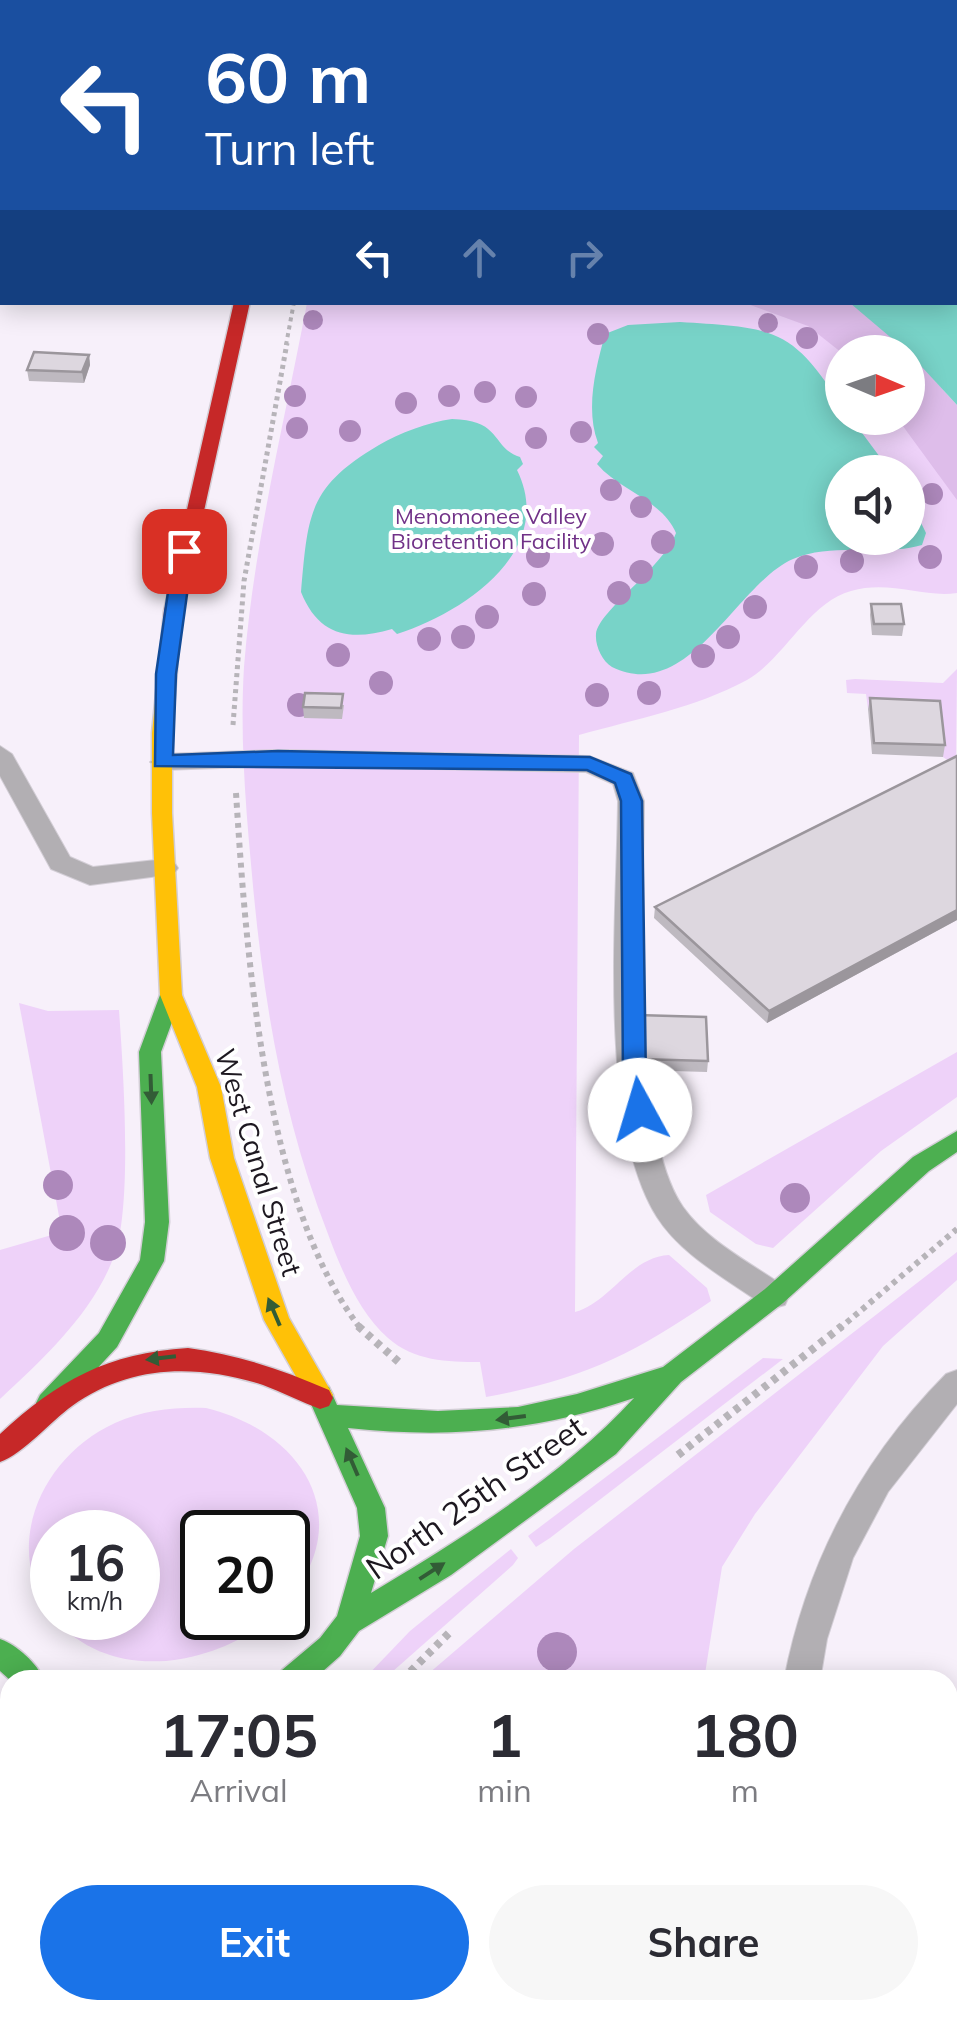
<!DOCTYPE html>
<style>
body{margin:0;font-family:Mulish,sans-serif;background:#f7f7f7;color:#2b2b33;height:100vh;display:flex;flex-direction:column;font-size:38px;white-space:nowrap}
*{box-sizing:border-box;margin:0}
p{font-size:32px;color:#7c7c81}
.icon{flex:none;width:55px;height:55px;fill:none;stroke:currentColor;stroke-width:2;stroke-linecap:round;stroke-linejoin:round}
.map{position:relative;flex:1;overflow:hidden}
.drawer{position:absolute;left:0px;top:1670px;width:958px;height:350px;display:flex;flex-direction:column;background:#fff;border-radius:30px 30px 0 0;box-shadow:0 5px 25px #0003}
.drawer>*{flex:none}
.banner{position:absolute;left:0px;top:0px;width:958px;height:305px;box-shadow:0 5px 25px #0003;background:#1a4fa0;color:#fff;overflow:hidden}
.needle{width:65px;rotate:92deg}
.controls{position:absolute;left:825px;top:335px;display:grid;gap:20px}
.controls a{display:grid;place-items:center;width:100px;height:100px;border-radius:50%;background:#fff;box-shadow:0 5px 25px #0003;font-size:50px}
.speed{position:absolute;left:30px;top:1510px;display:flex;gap:20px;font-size:50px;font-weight:700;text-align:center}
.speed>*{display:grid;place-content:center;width:130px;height:130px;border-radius:50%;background:#fff;box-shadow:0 5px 25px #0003;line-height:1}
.speed small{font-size:25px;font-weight:400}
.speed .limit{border:5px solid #111;border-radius:15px;background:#fff;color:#111}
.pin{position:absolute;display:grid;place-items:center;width:85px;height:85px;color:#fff;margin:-42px;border-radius:20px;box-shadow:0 5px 15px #0006}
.me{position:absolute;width:110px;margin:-55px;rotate:354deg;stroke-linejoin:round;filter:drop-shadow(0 0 8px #0008)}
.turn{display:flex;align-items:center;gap:35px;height:210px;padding:0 40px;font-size:45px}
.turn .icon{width:130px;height:130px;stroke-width:2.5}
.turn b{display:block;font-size:70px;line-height:85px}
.lanes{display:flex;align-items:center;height:95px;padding:0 40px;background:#0003;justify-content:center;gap:50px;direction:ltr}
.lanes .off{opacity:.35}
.eta{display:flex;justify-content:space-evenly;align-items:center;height:170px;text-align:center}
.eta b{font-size:60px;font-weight:700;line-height:70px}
.action{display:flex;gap:20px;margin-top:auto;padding:20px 40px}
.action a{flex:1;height:115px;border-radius:60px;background:#1a73e8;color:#fff;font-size:40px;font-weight:700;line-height:115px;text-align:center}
.action a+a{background:#f7f7f7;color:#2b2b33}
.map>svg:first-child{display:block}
.green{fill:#eed2f9;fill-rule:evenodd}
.forest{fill:#debdea}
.water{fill:#78d3c8}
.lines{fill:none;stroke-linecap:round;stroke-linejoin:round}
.lane-casing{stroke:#d3ced6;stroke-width:2}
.fast-casing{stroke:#d3ced6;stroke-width:3}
.slow-casing{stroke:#d3ced6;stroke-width:3}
.jam-casing{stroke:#d3ced6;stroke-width:3}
.path-far3{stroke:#b7b4b9;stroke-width:4;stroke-dasharray:4 4;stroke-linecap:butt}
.path-far2{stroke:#b7b4b9;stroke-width:5;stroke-dasharray:4 4;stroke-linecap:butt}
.path-far1{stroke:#b7b4b9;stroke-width:6;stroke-dasharray:5 5;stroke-linecap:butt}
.path{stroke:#b7b4b9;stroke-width:8;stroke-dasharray:6 6;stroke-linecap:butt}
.lane{fill:#b2afb3;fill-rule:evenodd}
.fast{fill:#4caf50;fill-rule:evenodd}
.slow{fill:#ffc107;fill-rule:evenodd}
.jam{fill:#c62828;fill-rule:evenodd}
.tree{fill:#ad88bb}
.wall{fill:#beb9c0}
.shaded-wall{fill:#9b969c}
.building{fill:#ddd7df;stroke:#9b969c;stroke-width:2.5}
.oneway{fill:#325c36}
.route{fill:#1a73e8;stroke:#114b97;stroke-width:2.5}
.labels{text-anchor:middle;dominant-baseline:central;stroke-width:8;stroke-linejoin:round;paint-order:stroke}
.far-park-label{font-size:22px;fill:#713288;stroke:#fff}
.street-label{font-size:28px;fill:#1d1820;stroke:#fff}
.near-street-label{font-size:32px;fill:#1d1820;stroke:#fff}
</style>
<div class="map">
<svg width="957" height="2020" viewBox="0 0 957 2020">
<rect width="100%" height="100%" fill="#f7f0fa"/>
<g class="green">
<path d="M307 303H850L909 353 957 405V593C923 598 890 580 851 591 808 603 785 658 747 680 695 708 636 719 579 735L575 1312C611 1302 630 1257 669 1255L707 1288 711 1301C630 1356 583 1379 486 1397L480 1362C447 1362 414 1361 388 1338 359 1313 341 1269 328 1234 281 1114 262 992 251 864 245 799 240 732 244 667 254 542 284 425 307 303ZM842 352H908V418H842ZM842 472H908V538H842Z"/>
<path d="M957 669 956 766 943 757 938 712 868 709 866 694 847 693 846 680 855 679 943 683Z"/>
<path d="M19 1003 48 1011 119 1010C123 1067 133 1206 114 1256 94 1312 43 1359 0 1399V1250L62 1232Z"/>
<path d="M957 1052V1097L881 1151 773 1248 756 1244 710 1212 706 1195Z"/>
<path d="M957 1252V1280L883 1346 755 1514 722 1567 704 1680H421L574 1549Z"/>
<path d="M763 1358 783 1359 550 1538 536 1547 528 1536Z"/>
<path d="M206 1408C301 1431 358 1516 288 1601V1532H202V1618H272C210 1667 111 1684 54 1618H138V1532H52V1615C0 1547 42 1456 115 1423 144 1410 175 1407 206 1408Z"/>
<path d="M511 1549 518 1558 513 1565 383 1680H363L410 1631Z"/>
<path d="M0 1752 10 1777V2010H76L78 2020H0Z"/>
<path d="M319 2010H562L560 2020H320Z"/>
</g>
<path class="forest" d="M745 303H850C892 326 925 371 957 405V500L897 418H908V352L842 353 808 326Z"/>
<g class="water">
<path d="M955 226 957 227V405L909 353 850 303 955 302Z"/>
<path d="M680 322C772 328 792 326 842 407V418H851L891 472H842V538H908V496L926 533 922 545C880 557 834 542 793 559 737 583 689 705 612 667 602 661 595 646 596 634 599 610 662 569 676 533 662 500 620 491 597 464L603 456 594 447 598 443C585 408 596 368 605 334L628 325Z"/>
<path d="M452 419C503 420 491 448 520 457L523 464 517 470C557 551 463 613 397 634L392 629C351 641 319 637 301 592 308 514 308 487 379 445 400 433 428 422 452 419Z"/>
</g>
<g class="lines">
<defs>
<g id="lane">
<path d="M0 746 12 754 70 857 93 867 165 859 174 862 178 868 174 874 90 885 51 869 0 776Z"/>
<path d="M278 750 589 756 633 773 644 801C644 898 630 1130 683 1207 708 1242 751 1263 785 1287L789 1296 785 1305 774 1308 763 1305C727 1279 682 1256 657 1217 597 1121 617 914 618 801L613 784 586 772 278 766 162 770 150 762 162 754Z"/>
<path d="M957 1370V1404L888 1492 853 1558 827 1639 820 1680H784C807 1561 861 1460 946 1374Z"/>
<path d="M807 2010H847L849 2020H809Z"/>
</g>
<g id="fast">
<rect x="305" y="0" width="12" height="2"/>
<path d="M171 987 182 995 161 1052 169 1222 164 1261 117 1347 58 1411 49 1414 40 1411 36 1403 40 1395 99 1333 140 1260 145 1222 139 1052 160 995Z"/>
<path d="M957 1131V1152L929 1171 783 1303 681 1382 616 1454 451 1575 359 1631 340 1656 313 1680H278L282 1670 320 1638 337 1616 360 1536 357 1508 307 1395 311 1387 320 1384 329 1387 337 1405 438 1411 518 1407 577 1394 663 1367 765 1289 913 1157ZM634 1398C565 1474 460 1540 371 1593L388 1536 385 1508 348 1428C452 1439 536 1431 634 1398Z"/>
<path d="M0 1639C17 1645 37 1663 44 1680H10L0 1671Z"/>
</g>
<g id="slow">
<path d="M170 638 179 644 172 733V813L182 995 221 1087 234 1158 289 1318 333 1395 329 1403 320 1406 311 1403 264 1320 210 1158 197 1087 160 995 152 813V733L161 644Z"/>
<path d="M106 2010H138L139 2020H107Z"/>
</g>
<g id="jam">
<path d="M234 302H250L182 611 179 644 170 650 161 644 164 611Z"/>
<path d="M188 1348C239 1355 283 1370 329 1390L333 1398 329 1406 320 1409C301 1402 282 1392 263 1385 198 1364 130 1364 72 1406 51 1421 23 1454 0 1462V1434C58 1380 108 1353 188 1348Z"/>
<path d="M204 2010H236L237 2020H205Z"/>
</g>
</defs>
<use href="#lane" class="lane-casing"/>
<use href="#fast" class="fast-casing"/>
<use href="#slow" class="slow-casing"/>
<use href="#jam" class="jam-casing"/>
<path class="path-far3" d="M286 345 294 302"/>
<path class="path-far2" d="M233 725 244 581 287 343"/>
<g class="path-far1">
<path d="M236 793C246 948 263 1204 361 1329"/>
<path d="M839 1329 957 1229"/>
</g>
<g class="path">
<path d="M358 1326 402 1365"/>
<path d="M678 1455 842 1326"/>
<path d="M402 1680 451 1631"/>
<path d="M303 2010 304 2020"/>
</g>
<use href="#lane" class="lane"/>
<use href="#fast" class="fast"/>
<use href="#slow" class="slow"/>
<use href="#jam" class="jam"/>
</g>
<g class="tree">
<circle cx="313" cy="320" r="10"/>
<circle cx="768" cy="323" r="10"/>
<circle cx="598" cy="334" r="11"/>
<circle cx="807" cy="338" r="11"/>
<circle cx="485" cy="392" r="11"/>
<circle cx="295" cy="396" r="11"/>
<circle cx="449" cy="396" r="11"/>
<circle cx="526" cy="397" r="11"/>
<circle cx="406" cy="403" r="11"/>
<circle cx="297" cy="428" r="11"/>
<circle cx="350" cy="431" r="11"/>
<circle cx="581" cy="432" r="11"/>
<circle cx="536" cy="438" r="11"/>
<circle cx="611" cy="490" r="11"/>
<circle cx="932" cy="494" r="11"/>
<circle cx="641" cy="507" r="11"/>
<circle cx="663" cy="542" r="12"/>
<circle cx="602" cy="544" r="12"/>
<circle cx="538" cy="556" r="12"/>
<circle cx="930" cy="557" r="12"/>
<circle cx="852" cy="561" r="12"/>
<circle cx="806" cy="567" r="12"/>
<circle cx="641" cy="572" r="12"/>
<circle cx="619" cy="593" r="12"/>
<circle cx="534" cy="594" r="12"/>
<circle cx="755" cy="607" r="12"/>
<circle cx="487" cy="617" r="12"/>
<circle cx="463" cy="637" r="12"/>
<circle cx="728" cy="637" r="12"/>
<circle cx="429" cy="639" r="12"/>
<circle cx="338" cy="655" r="12"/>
<circle cx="703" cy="656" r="12"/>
<circle cx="381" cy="683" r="12"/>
<circle cx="649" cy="693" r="12"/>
<circle cx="597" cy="695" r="12"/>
<circle cx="299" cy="705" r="12"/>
<circle cx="58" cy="1185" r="15"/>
<circle cx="795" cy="1198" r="15"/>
<circle cx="67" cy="1233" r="18"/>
<circle cx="108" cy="1243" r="18"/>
<circle cx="557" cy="1652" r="20"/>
</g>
<g class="wall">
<path d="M635 0H935L934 2H635Z"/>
<path d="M89 355 90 365 84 383 29 381 27 370Z"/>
<path d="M871 604 904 624 902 636 872 635 870 615Z"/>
<path d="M870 698 945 745 943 757 872 754 868 709Z"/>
<path d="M344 705 342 719 304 718 303 707Z"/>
<path d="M957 756V920L767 1023 654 918 655 907Z"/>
<path d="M637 1015 708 1061 707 1072 637 1070Z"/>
</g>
<g class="shaded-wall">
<path d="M2 275V290L0 296V281Z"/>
<path d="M89 355 90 365 84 383 82 372Z"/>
<path d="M957 910V920L767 1023 769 1011Z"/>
</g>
<g class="building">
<path d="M635 0H882L878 2H635Z"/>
<path d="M955 19H957V79L955 78Z"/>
<path d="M955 121H957V197L955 195Z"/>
<path d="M0 251H2V275L0 281Z"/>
<path d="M34 352 89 355 82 372 27 370Z"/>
<path d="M871 604H901L904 624H874Z"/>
<path d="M305 693 343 694 341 708 303 707Z"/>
<path d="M870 698 940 701 945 745 874 743Z"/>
<path d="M957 756V910L769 1011 655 907Z"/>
<path d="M637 1015 706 1017 708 1061 638 1059Z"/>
</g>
<defs><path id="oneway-solid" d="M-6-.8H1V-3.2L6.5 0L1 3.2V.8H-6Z" transform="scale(2.5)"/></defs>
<g class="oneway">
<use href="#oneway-solid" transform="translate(151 1089) rotate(88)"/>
<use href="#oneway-solid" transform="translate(274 1312) rotate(-113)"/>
<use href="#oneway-solid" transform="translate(161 1358) rotate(173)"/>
<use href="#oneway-solid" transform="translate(511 1418) rotate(172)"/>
<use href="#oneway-solid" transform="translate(352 1462) rotate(-113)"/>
<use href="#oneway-solid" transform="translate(432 1571) rotate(-33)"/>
</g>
<path class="route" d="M184 546 193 551 176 674 173 755 278 751 590 757 631 774 642 801 646 1083 651 1110 648 1116H631L623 1083 621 801 615 783 587 770 155 766 156 674 174 551Z"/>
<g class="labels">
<g class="far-park-label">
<text x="491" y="516">Menomonee Valley<tspan x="491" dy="25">Bioretention Facility</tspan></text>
</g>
<g class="street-label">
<text transform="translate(259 1162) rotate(73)">West Canal Street</text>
</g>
<g class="near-street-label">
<text transform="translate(475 1497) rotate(-35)">North 25th Street</text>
</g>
</g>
</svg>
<div class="controls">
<a><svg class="needle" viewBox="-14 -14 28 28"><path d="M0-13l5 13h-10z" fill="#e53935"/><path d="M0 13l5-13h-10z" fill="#7c7c81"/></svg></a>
<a><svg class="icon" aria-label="sound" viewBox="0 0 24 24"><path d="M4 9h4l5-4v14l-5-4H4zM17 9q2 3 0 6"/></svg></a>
</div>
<div class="speed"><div>16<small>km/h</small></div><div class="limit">20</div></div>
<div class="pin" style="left:184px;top:551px;background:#d93025"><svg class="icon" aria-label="arrive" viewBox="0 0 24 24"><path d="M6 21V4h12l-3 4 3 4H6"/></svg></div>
<svg class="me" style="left:640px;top:1110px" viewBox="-20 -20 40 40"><circle r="19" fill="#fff"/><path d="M0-13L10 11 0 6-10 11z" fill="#1a73e8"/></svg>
<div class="banner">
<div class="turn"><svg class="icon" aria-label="left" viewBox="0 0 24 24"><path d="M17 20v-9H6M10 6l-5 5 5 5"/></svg><div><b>60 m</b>Turn left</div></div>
<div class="lanes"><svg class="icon" aria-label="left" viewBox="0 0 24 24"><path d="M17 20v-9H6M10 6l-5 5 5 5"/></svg><svg class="icon off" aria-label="ahead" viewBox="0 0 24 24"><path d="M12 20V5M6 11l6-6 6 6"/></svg><svg class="icon off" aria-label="right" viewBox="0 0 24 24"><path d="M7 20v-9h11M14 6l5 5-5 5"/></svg></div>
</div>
<section class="drawer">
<div class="eta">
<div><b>17:05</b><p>Arrival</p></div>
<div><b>1</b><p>min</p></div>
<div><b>180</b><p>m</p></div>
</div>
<div class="action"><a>Exit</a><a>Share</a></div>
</section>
</div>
